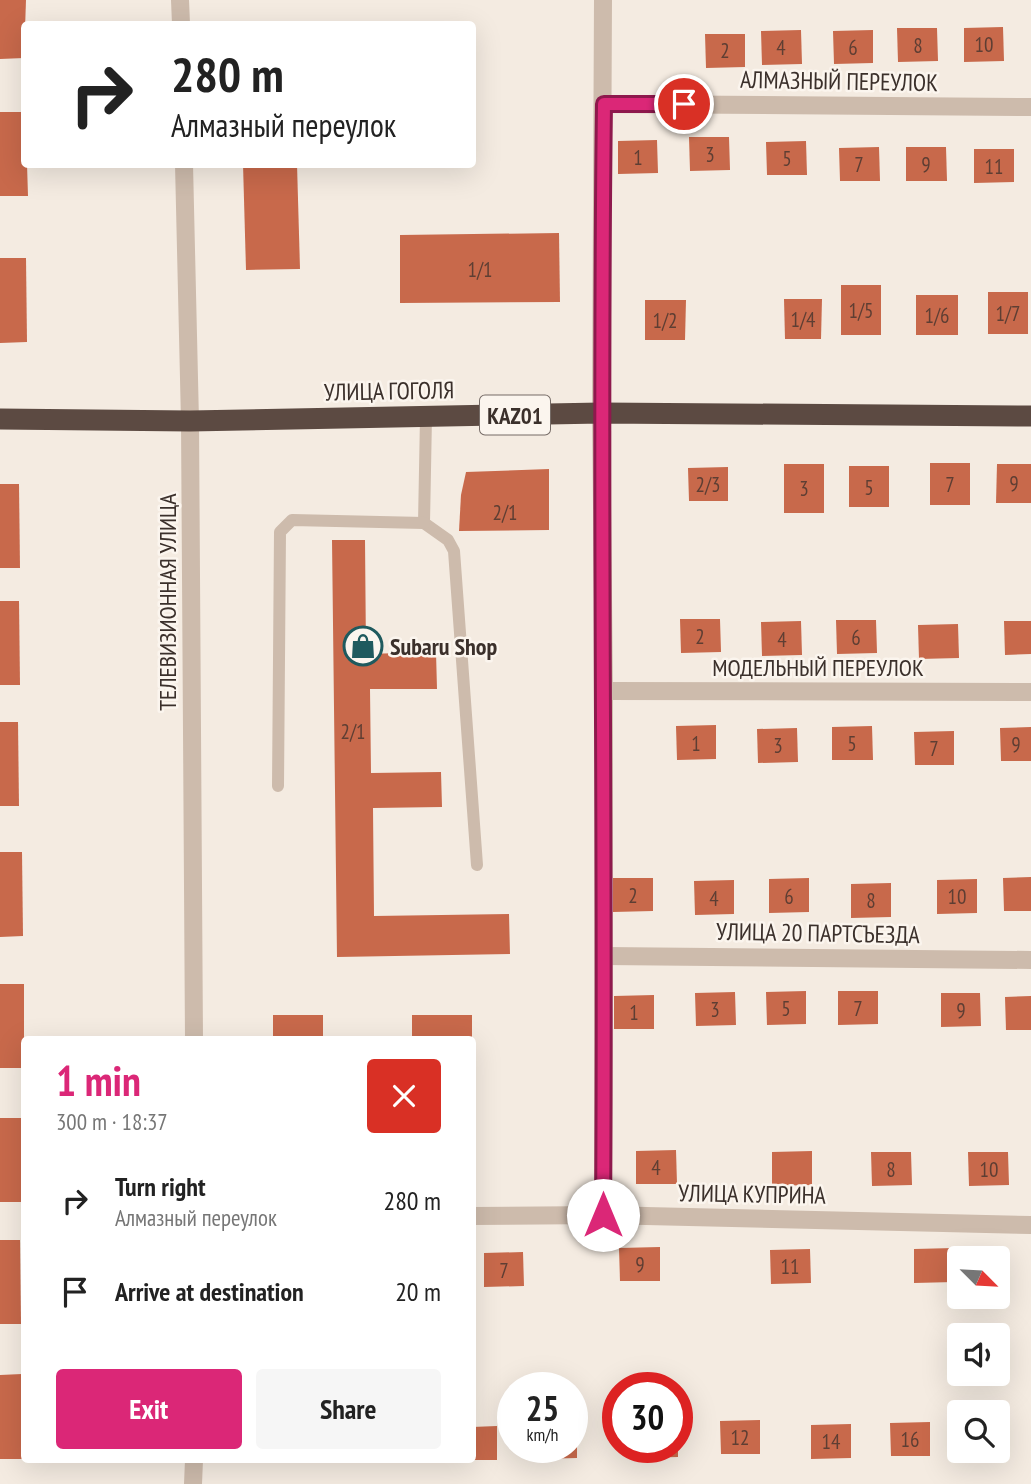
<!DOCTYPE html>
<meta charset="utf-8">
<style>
body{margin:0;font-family:"PT Sans Narrow",sans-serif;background:#f6f6f6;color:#222;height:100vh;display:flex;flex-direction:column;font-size:26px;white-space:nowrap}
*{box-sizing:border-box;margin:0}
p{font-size:23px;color:#767676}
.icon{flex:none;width:38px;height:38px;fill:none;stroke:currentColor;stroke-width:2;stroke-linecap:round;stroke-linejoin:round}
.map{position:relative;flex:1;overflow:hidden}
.side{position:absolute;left:21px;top:1036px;width:455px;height:427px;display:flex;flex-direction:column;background:#fff;border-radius:7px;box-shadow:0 7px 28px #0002}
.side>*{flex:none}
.guide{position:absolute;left:21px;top:21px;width:455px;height:147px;border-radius:7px;box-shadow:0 7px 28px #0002;background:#fff;color:#222;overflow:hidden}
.needle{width:46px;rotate:114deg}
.controls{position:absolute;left:947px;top:1246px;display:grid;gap:14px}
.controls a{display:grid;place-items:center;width:63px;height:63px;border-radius:7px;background:#fff;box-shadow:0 7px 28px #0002;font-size:35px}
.speed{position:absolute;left:497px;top:1372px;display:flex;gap:14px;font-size:35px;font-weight:700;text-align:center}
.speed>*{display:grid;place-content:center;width:91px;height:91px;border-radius:50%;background:#fff;box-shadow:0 7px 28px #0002;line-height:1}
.speed small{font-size:18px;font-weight:400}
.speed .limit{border:10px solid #d22;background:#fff;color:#111}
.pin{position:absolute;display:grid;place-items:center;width:60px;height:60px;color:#fff;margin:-30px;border:4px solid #fff;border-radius:50%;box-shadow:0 2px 7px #0007}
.me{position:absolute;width:77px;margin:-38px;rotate:0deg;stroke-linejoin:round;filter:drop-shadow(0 0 5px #0008)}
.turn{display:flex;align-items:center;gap:24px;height:147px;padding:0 35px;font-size:32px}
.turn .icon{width:91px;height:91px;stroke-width:2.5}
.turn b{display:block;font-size:49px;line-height:60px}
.round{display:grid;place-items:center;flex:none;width:74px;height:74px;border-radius:7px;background:#f6f6f6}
.overview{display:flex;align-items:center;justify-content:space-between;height:119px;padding:0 35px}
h1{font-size:42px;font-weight:800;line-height:52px;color:#db2777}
.cta{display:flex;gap:14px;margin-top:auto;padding:14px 35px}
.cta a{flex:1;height:80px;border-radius:7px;background:#db2777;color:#fff;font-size:28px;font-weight:800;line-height:80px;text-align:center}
.cta a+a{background:#f6f6f6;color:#222}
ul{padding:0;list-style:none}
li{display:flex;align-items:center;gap:21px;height:91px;padding:0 35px}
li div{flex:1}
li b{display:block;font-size:26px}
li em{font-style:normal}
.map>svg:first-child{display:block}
.building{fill:#c8694b}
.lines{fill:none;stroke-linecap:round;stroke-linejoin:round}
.lane{stroke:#cdbbac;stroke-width:12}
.street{stroke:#cdbbac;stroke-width:18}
.highway{stroke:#5c4a42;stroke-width:21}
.route-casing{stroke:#8e194d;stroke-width:18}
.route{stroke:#db2777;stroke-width:12}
.labels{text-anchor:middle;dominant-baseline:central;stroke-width:5;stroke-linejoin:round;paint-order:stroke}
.number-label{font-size:21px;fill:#5e3e33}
.shield{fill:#fbf5ee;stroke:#756b66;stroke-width:2}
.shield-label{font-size:23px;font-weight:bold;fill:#3b302b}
.street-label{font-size:24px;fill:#3b302b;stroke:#fbf5ee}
.poi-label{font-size:24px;font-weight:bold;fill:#3b302b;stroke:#fbf5ee;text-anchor:start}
</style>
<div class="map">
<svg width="1031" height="1484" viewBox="0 0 1031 1484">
<rect width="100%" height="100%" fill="#f4ebe1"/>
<g class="building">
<path d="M0 0H26L24 58 0 59Z"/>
<path d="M1003 27 1004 61 964 62V28Z"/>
<path d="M897 28H937L938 61 898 62Z"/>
<path d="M801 30 802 64 762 65 761 31Z"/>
<path d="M873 30V63L834 64 833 31Z"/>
<path d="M705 34H745V67L706 68Z"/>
<path d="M0 112H24V164H27L28 196H0Z"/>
<path d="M689 137H729L730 170 690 171Z"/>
<path d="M657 140 658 173 618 174V141Z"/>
<path d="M806 141 807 175H767L766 142Z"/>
<path d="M879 147 880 181H840L839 148Z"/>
<path d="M906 147H946L947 181H906Z"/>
<path d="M974 149H1014V182L974 183Z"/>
<path d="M243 164H297L300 269 246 270Z"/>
<path d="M559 233 560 302 400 303V235Z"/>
<path d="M0 258H26L27 342 0 343Z"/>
<rect x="841" y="285" width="40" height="50"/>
<rect x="988" y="292" width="40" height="42"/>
<rect x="916" y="295" width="42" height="40"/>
<path d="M784 299H822L821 339H785Z"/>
<path d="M645 300H686L685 340H645Z"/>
<rect x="930" y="463" width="40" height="42"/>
<rect x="784" y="464" width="40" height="49"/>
<path d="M997 464H1031V503H996Z"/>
<rect x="849" y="466" width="40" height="41"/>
<path d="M728 467V501H689L688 468Z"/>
<path d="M549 469V530L459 531 461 495 466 472Z"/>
<path d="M0 484H19L20 568H0Z"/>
<path d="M332 540H365L366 654 436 652 437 689H370L371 773 441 772 442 807 373 808 374 916 509 914 510 954 337 957Z"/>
<path d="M0 601H19L20 685H0Z"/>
<path d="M680 619H720L721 652 681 653Z"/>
<path d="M836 620H876L877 653 837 654Z"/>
<path d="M801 621 802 655 762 656 761 622Z"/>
<path d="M1004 621H1031V654L1005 655Z"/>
<path d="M958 624 959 658 919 659 918 625Z"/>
<path d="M0 722H18L19 806H0Z"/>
<path d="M716 725V759L677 760 676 726Z"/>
<path d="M872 726 873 760H832V727Z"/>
<path d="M1031 727V761H1001L1000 728Z"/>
<path d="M797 728 798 762 758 763 757 729Z"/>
<path d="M954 731V765H915L914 732Z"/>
<path d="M0 852H22L23 936 0 937Z"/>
<path d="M1031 877V911H1004L1003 878Z"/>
<path d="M613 878H653V911L613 912Z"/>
<path d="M809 878V912L769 913V879Z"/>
<path d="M977 879V913L937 914V880Z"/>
<path d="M734 880V914L695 915 694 881Z"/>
<path d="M891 883V917L851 918V884Z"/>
<rect x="0" y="984" width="24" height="84"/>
<path d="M806 991V1024L767 1025 766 992Z"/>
<path d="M838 991H878V1024L838 1025Z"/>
<path d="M735 992 736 1025 696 1026 695 993Z"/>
<path d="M941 993H980L981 1026 941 1027Z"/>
<path d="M654 995V1029H614V996Z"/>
<path d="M1031 996V1030H1006L1005 997Z"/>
<rect x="273" y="1015" width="50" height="25"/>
<rect x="412" y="1015" width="60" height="25"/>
<rect x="0" y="1118" width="24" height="84"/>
<path d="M676 1150 677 1184H636V1151Z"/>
<path d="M812 1151V1185L772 1186V1152Z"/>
<path d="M871 1152H911L912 1185 872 1186Z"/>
<path d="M968 1152H1008L1009 1185 969 1186Z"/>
<path d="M0 1240H20L21 1324H0Z"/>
<path d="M660 1247V1281H620L619 1248Z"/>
<path d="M954 1248V1282L914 1283V1249Z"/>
<path d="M810 1249 811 1283 771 1284 770 1250Z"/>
<path d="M523 1252 524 1286 484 1287V1253Z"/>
<path d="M22 1374 23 1459H0V1375Z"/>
<path d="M760 1420V1454H721L720 1421Z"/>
<path d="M930 1422V1456H891L890 1423Z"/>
<path d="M577 1424V1458L538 1459 537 1447H572V1425Z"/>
<path d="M851 1424V1458L811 1459V1425Z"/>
<path d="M998 1425H1007L1008 1458 968 1459V1451H998Z"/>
<path d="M497 1426V1460H472V1427Z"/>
<path d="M638 1447H678V1457L639 1458Z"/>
</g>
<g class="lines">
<g class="lane">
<path d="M426 417 424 523 448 540 454 551 477 865"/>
<path d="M278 786 280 532 292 520 424 523"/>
</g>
<g class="street">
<path d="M180 0 181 24"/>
<path d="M604 104 1031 107"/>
<path d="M184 164 190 421 194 1040"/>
<path d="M604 691 1031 692"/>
<path d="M605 956 1031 960"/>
<path d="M603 1215 604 691 601 413 603 0"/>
<path d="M472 1216 603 1215 1031 1225"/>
<path d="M193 1484 194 1460"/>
</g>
<path class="highway" d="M0 419 190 421 601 413 1031 416"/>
</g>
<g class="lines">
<defs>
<path id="route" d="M603 1215C606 845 599 474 604 104H684"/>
</defs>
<use href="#route" class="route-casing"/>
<use href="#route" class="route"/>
</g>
<defs>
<symbol id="shop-ring" viewBox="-11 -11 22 22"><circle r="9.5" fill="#fbf5ee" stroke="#1f5a5e" stroke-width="1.5"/><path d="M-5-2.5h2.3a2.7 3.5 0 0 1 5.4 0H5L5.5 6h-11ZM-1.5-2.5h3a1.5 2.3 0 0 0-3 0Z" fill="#1f5a5e"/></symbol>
</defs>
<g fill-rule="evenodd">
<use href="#shop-ring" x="341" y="624" width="44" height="44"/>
</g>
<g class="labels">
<g class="number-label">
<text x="984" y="44">10</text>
<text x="918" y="45">8</text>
<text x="781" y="47">4</text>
<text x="853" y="47">6</text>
<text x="725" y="50">2</text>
<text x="710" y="154">3</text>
<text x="638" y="157">1</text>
<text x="787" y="158">5</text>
<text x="859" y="164">7</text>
<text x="926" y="164">9</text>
<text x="994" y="166">11</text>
<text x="480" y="269">1/1</text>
<text x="861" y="310">1/5</text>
<text x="1008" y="313">1/7</text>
<text x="937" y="315">1/6</text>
<text x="803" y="319">1/4</text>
<text x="665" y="320">1/2</text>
<text x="1014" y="483">9</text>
<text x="708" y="484">2/3</text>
<text x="950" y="484">7</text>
<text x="869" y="487">5</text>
<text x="804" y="488">3</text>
<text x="505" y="512">2/1</text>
<text x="700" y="636">2</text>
<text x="856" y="637">6</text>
<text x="782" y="639">4</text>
<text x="353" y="731">2/1</text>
<text x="696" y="743">1</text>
<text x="852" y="743">5</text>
<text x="1016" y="744">9</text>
<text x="778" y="745">3</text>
<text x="934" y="748">7</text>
<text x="633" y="895">2</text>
<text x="789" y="896">6</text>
<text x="957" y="896">10</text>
<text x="714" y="898">4</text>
<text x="871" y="900">8</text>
<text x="786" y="1008">5</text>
<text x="858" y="1008">7</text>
<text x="715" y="1009">3</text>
<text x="961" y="1010">9</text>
<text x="634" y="1012">1</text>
<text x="656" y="1167">4</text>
<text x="891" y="1169">8</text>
<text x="989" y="1169">10</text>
<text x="640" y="1264">9</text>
<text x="790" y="1266">11</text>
<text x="504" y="1270">7</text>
<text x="740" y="1437">12</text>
<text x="910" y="1439">16</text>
<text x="831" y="1441">14</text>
</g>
<rect class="shield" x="480" y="395.5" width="70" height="39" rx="5"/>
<g class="shield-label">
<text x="515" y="415">KАZ01</text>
</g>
<g class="street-label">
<text transform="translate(839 81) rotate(1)">АЛМАЗНЫЙ ПЕРЕУЛОК</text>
<text transform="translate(389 391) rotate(-1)">УЛИЦА ГОГОЛЯ</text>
<text transform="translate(167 602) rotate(-90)">ТЕЛЕВИЗИОННАЯ УЛИЦА</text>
<text x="818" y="667">МОДЕЛЬНЫЙ ПЕРЕУЛОК</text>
<text transform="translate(818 933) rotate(1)">УЛИЦА 20 ПАРТСЪЕЗДА</text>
<text transform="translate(752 1194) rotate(1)">УЛИЦА КУПРИНА</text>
</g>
<g class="poi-label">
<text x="390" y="646">Subaru Shop</text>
</g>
</g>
</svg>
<div class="controls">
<a><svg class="needle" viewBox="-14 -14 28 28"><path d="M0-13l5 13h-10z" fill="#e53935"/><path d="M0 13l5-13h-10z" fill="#767676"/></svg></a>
<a><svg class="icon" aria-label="sound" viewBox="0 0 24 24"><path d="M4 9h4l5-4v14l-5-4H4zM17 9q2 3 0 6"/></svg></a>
<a><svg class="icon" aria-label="search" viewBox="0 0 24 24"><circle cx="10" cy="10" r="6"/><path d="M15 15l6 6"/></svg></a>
</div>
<div class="speed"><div>25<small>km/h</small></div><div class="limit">30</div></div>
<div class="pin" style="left:684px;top:104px;background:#d93025"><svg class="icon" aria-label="arrive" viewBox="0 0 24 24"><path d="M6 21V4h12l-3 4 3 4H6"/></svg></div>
<svg class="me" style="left:603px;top:1215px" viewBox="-20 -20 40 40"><circle r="19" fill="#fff"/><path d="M0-13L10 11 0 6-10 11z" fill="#db2777"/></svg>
<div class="guide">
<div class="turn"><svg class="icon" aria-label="right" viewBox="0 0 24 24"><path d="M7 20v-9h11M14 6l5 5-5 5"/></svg><div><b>280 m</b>Алмазный переулок</div></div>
</div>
<section class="side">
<div class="overview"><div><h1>1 min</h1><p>300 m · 18:37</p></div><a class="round" style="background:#d93025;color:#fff"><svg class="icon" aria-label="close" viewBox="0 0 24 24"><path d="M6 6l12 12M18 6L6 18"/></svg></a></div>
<ul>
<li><svg class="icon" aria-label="right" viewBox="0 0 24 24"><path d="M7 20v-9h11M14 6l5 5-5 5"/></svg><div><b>Turn right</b><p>Алмазный переулок</p></div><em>280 m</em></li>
<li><svg class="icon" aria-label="arrive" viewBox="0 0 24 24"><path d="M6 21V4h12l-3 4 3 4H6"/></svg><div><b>Arrive at destination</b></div><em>20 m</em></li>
</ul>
<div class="cta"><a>Exit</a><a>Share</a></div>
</section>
</div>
